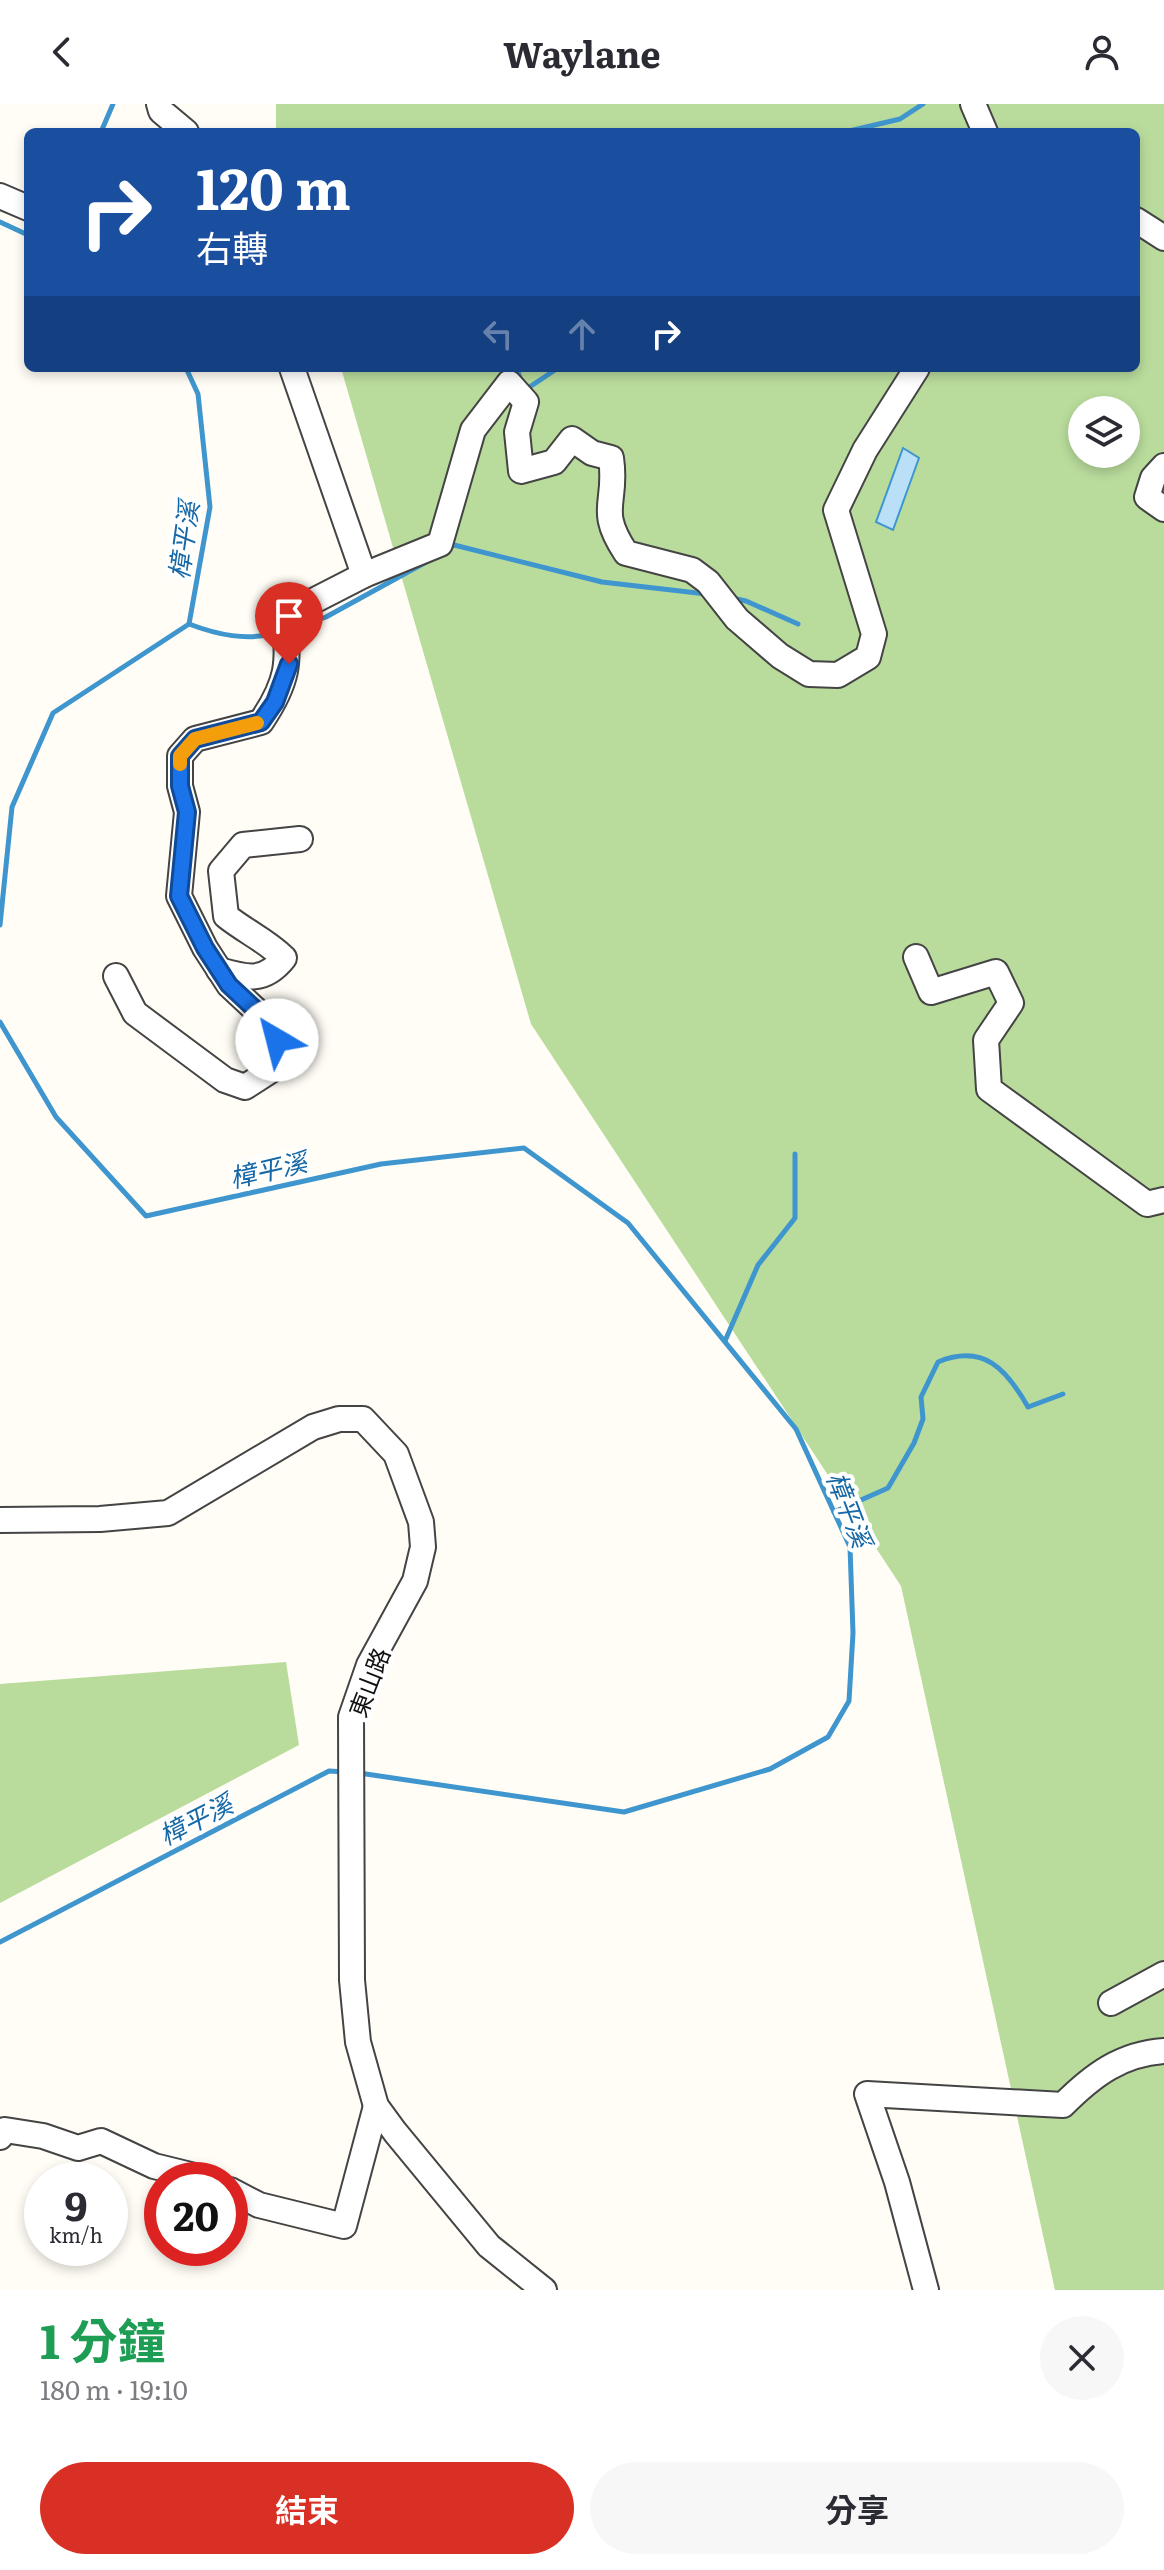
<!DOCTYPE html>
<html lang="zh-TW">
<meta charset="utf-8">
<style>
body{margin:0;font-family:Literata,"Noto Sans TC",serif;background:#f7f7f7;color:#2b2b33;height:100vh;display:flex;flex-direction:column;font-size:30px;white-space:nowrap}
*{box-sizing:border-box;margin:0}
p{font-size:26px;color:#7c7c81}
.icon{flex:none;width:44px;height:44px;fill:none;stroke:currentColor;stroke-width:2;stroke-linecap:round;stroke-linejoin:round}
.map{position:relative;height:2186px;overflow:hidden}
.panel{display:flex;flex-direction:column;background:#fff;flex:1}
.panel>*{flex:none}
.guide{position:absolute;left:24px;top:24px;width:1116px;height:244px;border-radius:12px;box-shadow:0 4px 12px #0003;background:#1a4fa0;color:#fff;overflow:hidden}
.buttons{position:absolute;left:1068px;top:292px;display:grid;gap:16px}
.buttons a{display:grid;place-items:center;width:72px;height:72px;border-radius:50%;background:#fff;box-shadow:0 4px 12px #0003;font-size:40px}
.speed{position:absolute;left:24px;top:2058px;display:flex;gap:16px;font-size:40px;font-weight:700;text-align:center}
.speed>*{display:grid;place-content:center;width:104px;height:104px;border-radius:50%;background:#fff;box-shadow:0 4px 12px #0003;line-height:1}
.speed small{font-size:20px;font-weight:400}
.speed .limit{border:12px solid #d22;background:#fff;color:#111}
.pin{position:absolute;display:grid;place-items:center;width:68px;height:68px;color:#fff;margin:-82px -34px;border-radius:50% 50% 50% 0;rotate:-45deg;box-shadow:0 0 8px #0007}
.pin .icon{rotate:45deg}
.me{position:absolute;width:88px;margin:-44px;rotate:323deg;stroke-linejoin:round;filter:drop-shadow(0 0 6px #0008)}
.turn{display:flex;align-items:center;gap:28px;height:168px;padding:0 40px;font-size:36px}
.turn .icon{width:104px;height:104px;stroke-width:2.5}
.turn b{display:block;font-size:56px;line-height:68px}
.lanes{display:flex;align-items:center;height:76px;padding:0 40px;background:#0003;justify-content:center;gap:40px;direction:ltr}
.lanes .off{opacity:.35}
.round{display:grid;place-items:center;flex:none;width:84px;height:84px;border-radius:42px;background:#f7f7f7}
.head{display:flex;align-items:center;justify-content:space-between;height:136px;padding:0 40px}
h1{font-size:48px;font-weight:700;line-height:60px;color:#1e9e55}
.button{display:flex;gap:16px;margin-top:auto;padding:16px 40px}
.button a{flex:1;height:92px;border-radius:48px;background:#d93025;color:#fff;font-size:32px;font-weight:700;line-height:92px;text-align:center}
.button a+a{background:#f7f7f7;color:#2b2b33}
header{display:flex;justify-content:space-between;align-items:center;height:104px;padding:0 40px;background:#fff;font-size:36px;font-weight:700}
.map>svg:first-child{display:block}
.forest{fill:#b9dc9c;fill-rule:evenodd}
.water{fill:#b9e0f7;stroke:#3f96cf;stroke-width:2}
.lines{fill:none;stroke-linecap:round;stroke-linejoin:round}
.stream{stroke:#3f96cf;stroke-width:5}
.minor-casing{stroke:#444;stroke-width:28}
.minor{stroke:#fff;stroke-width:24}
.route-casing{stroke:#114b97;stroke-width:20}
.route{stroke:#1a73e8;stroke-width:14}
.slow{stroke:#f59e0b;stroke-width:14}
.labels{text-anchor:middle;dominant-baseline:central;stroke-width:8;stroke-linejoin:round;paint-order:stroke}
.street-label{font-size:24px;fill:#111;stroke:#fff}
.water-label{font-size:26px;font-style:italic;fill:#1768a6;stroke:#fff}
</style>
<header><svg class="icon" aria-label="back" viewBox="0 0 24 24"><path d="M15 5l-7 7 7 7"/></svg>Waylane<svg class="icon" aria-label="person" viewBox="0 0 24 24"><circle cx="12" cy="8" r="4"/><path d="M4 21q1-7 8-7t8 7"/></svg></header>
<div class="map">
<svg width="1164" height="2186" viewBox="0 0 1164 2186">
<rect width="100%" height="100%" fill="#fffdf5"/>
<g class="forest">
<path d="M276 0H1164V2186H1055L901 1482 531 920 341 264H1136V28H276ZM1082 306H1126V350H1082Z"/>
<path d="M286 1558 299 1641 0 1799V1580Z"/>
</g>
<path class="water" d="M903 344 919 354 893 426 876 418Z"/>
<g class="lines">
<g class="stream">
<path d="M101 28 113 0"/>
<path d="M845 28 900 15 923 0"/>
<path d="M0 118 28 131"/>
<path d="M517 264 521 278"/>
<path d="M525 286 558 264"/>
<path d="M447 446 454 441 602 478 706 490"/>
<path d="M732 494 746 497 798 520"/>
<path d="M189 520C218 531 246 537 277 529"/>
<path d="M291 526 326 513 428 457"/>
<path d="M0 821 12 703 53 609 189 520 210 403 198 290 186 264"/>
<path d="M0 918 56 1013 146 1112 381 1060 524 1044 628 1119 796 1325 850 1443 853 1529 849 1597 828 1633 770 1665 624 1708 359 1669"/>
<path d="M725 1237 758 1161 795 1114V1050"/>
<path d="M834 1408 888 1384 914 1339 923 1315 921 1293 938 1258C984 1239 1007 1266 1028 1303L1063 1290"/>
<path d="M0 1838 329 1667 345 1668"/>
</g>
<defs>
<g id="minor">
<path d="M159 0 161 7 186 28"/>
<path d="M973 0 985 28"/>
<path d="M0 92 28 104"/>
<path d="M1136 116 1164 134"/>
<path d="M292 264 364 471 440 440 473 326 509 279 526 298 517 328 521 367 554 358 572 335 592 349 611 354C618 400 596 404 626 449L692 466 708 478 737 515 780 552 809 570 838 571 868 553 874 530 836 406 865 346 917 264"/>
<path d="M1164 362 1153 374 1147 393 1164 405"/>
<path d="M916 853 931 888 996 868 1011 899 986 936 989 985 1147 1100 1164 1096"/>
<path d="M219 866C247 874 264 879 284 854 267 837 246 828 226 812L221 767 243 741 300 735"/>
<path d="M116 872 135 909 225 976 245 983 273 965 277 936 259 909 229 881 205 844 179 792 187 708 180 682V652L195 635 261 618C288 578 290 559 284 512L364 471"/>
<path d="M0 1416 100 1415 168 1409 313 1323 339 1315H363L396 1350 421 1418 423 1443 415 1477 369 1561 351 1613 352 1876 358 1938 376 2002 395 2028 489 2142 544 2186"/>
<path d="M1111 1899 1164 1870"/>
<path d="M0 2033 5 2026 43 2032 78 2044 101 2037 154 2062 211 2076"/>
<path d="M230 2086 259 2101 344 2122 376 2002"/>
<path d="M926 2186 897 2078 867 1990 1063 2001C1093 1971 1121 1950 1164 1947"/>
</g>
</defs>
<use href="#minor" class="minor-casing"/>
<use href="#minor" class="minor"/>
</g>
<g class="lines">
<defs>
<path id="route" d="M277 936 259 909 229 881 205 844 179 792 187 708 180 682V652L195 635 261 618 275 598 289 560"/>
</defs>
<use href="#route" class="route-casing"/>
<use href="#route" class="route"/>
<path class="slow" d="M180 660V652L195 635 257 619"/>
</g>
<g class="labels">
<g class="street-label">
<text transform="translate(368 1578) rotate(-69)">東山路</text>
</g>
<g class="water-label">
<text transform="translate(182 436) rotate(-82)">樟平溪</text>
<text transform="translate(268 1064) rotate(-13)">樟平溪</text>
<text transform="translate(851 1405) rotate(69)">樟平溪</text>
<text transform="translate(195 1714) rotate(-27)">樟平溪</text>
</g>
</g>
</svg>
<div class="buttons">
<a><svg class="icon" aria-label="layers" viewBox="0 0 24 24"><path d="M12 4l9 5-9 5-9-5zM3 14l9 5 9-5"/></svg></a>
</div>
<div class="speed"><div>9<small>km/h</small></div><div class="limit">20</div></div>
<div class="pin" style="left:289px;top:560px;background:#d93025"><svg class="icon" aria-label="arrive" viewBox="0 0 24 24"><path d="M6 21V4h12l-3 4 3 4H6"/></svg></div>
<svg class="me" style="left:277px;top:936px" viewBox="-20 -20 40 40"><circle r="19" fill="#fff"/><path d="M0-13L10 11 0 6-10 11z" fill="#1a73e8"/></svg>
<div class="guide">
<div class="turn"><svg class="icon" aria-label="right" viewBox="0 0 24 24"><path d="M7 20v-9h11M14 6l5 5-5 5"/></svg><div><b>120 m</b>右轉</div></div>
<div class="lanes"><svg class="icon off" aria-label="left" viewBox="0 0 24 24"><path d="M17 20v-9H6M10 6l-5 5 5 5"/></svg><svg class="icon off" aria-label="ahead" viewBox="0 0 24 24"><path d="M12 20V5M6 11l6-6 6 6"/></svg><svg class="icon" aria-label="right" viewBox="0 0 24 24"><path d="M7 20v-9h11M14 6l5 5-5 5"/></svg></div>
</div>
</div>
<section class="panel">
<div class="head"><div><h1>1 分鐘</h1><p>180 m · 19:10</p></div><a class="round"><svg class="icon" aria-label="close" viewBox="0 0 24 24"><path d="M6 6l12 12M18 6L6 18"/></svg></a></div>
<div class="button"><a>結束</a><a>分享</a></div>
</section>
